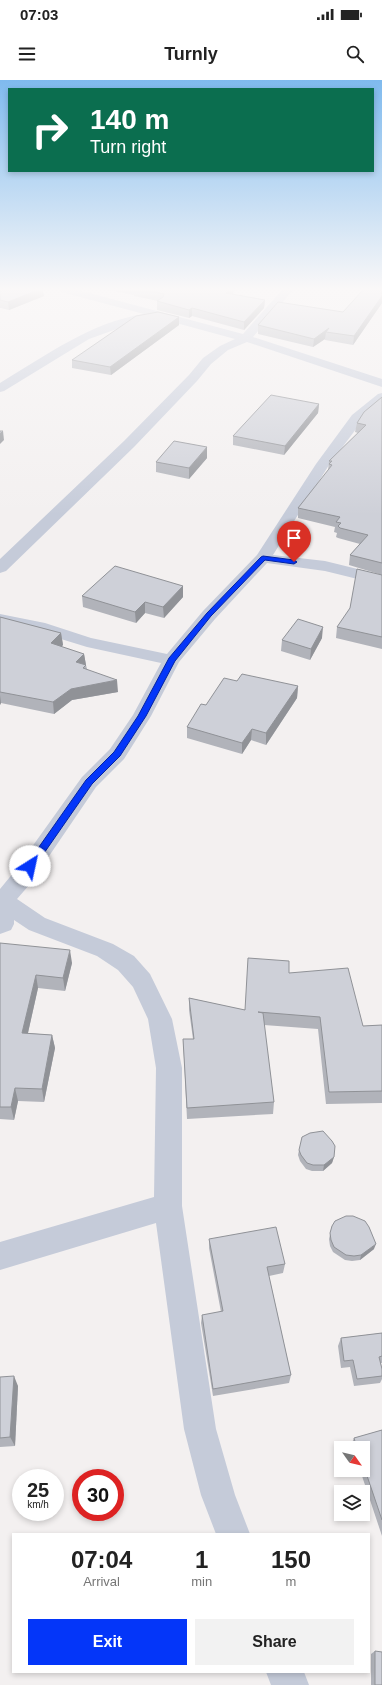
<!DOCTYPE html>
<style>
body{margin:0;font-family:Helvetica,sans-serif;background:#f2f2f2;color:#222;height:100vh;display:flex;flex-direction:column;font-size:15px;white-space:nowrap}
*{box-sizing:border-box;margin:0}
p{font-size:13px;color:#767676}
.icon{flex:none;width:22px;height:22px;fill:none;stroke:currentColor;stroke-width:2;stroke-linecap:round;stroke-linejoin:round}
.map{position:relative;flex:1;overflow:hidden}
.drawer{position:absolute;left:12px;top:1453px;width:358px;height:140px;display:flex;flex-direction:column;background:#fff;border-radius:0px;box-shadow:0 2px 6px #0003}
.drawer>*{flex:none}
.guide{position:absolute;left:8px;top:8px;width:366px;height:84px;border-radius:0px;box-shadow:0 2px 6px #0003;background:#0b6e4f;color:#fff;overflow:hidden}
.needle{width:26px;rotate:124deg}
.tools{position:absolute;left:334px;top:1361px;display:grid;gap:8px}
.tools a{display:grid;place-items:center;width:36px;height:36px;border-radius:0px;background:#fff;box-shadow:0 2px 6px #0003;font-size:20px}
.speed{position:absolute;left:12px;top:1389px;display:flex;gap:8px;font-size:20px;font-weight:700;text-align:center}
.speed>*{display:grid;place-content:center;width:52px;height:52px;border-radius:50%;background:#fff;box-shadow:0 2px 6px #0003;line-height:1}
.speed small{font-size:10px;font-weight:400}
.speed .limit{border:6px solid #d22;background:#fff;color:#111}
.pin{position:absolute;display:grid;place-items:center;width:34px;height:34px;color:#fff;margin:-41px -17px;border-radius:50% 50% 50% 0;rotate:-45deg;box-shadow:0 0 4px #0007}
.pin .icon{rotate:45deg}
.me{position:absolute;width:44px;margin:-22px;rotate:35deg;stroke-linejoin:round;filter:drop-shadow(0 0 3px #0008)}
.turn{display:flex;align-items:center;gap:14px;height:84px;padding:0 16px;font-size:18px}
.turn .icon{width:52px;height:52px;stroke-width:2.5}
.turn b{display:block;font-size:28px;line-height:34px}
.eta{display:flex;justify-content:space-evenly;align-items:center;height:68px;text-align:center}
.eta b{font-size:24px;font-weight:600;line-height:28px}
.primary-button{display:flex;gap:8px;margin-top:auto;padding:8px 16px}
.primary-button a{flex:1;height:46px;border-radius:0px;background:#0436f9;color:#fff;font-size:16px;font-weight:600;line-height:46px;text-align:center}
.primary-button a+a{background:#f2f2f2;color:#222}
.status{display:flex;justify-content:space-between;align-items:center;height:28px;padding:0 20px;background:#fff;direction:ltr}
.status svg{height:11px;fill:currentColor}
header{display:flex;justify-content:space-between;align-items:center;height:52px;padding:0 16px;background:#fff;font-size:18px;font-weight:600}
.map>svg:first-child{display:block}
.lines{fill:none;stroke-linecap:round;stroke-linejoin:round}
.minor{fill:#c5cbd9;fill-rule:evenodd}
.wall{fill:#b1b3ba}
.shaded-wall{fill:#909297}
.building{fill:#ced0d8;stroke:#909297}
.route{fill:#0436f9;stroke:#0323a2}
</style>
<div class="status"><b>07:03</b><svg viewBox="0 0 49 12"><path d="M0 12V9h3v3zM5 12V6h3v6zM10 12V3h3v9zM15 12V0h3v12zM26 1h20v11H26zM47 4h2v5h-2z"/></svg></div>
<header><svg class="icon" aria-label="menu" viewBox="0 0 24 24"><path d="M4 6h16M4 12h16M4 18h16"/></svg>Turnly<svg class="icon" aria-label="search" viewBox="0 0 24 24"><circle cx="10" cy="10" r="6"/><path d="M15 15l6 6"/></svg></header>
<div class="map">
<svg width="382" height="1605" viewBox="0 0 382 1605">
<rect width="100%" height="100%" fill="#f3f0f0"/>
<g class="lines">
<g class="minor">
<path d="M60 210H78L243 254 282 210H293L253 257 382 299V307L247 262 228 270 211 284 197 301 134 367 6 491 0 493V479L124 361 189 295 203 278 220 266 235 259 158 238 136 242 89 259 4 311 0 312V303C45 276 91 242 144 234L61 212Z"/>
<path d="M382 313V323L362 341 329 385 273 475 325 481 382 495V505L325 491 267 483 215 539 179 582 151 636 124 679 96 707 30 804 17 819 45 838 113 864 134 876 150 894 172 939 182 988V1126L216 1349 235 1415 250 1454H216L201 1415 184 1349 156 1143 0 1190V1162L154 1117 156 988 148 939 133 907 118 890 97 876 29 850 14 840V844L11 850 0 854V809L14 792 82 697 110 669 133 635 161 583 87 567 35 551 0 544V534L45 543 91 558 167 574 203 531 257 475 316 384 352 335 378 314Z"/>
<path d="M266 1592H304L309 1605H271Z"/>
</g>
</g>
<g class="wall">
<path d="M0 210 44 216 9 230 1 228H0Z"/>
<path d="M108 210H235L233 212V214L265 220 264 228 244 250 192 236 189 238 157 230V221H158L134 216V215Z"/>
<path d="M382 210V223L353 265 325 260V259L313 267 258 254V245L343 232Z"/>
<path d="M179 237V245L111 295 72 288V280Z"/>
<path d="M382 317V495L349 485 350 475 360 464 338 458 336 457 337 453 334 452 335 447 298 438V428L328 391 329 381 358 353 355 352 357 343Z"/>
<path d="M319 324 318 333 284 375 233 365V356Z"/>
<path d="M207 378 189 399 156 392V382Z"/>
<path d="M382 495V569L336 558 337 547Z"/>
<path d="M183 506V517L164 538 145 533 136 543 83 527 82 516Z"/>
<path d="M0 537 61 553 63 565 61 567 84 574 86 585 87 589 118 612 72 620 54 634 1 623 0 625Z"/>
<path d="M322 558 310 580 281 571 282 560Z"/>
<path d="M237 601 298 606 297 618 266 665 251 660 242 674 187 658V647L206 625Z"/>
<path d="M0 863 72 883 65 911 38 908 28 953 52 955 55 968 44 1022 18 1021 14 1040 0 1039Z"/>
<path d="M289 893 363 946 382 945V1023L326 1024 318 949 264 945 274 1022 273 1034 187 1039 183 959H193L189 930V918L244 930Z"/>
<path d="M299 1070 334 1077 332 1083 323 1091H312L306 1089 300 1081 298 1075Z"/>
<path d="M332 1146 374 1169 360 1180 352 1181 345 1180 333 1172 330 1166 329 1159Z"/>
<path d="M209 1159 285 1184 283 1193 269 1196 291 1295 289 1303 213 1316 201 1243 202 1235 221 1232 209 1168Z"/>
<path d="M382 1253V1283H381L382 1289V1299L380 1303 354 1306 350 1287 341 1288 338 1266 341 1258Z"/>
<path d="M0 1297 18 1306 15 1366 0 1367Z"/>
<path d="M382 1350V1456L360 1390H363V1368H352L351 1365 354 1358Z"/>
<path d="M375 1571 382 1605H371V1574Z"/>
</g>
<g class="shaded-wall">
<path d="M38 210H43L44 216 9 230 8 222Z"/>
<path d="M226 210H235L233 212 232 218 226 222Z"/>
<path d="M382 216V223L353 265 354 256Z"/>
<path d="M265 220 264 228 244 250V242Z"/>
<path d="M192 228V236L189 238V230Z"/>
<path d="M179 237V245L111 295 110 287Z"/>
<path d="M329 248 326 252 325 259 313 267 314 259Z"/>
<path d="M319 324 318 333 284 375 285 366Z"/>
<path d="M3 351 4 360 0 364V354Z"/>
<path d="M207 367V378L189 399V388Z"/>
<path d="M183 506V517L164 538 163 527Z"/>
<path d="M145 522V533L136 543 135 532Z"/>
<path d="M323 547 322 558 310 580 311 569Z"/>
<path d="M61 553 63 565 52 575 51 563Z"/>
<path d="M84 574 86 585 76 582Z"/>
<path d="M117 600 118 612 72 620 54 634 53 622 71 609Z"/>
<path d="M298 606 297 618 266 665V653Z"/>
<path d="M0 615 1 623 0 625Z"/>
<path d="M252 649 251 660 242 674V663Z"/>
<path d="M70 870 72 883 65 911 63 898Z"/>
<path d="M36 895 38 908 25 966 22 953Z"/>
<path d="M52 955 55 968 44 1022 42 1009Z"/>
<path d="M15 1008 18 1021 14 1040 11 1027Z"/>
<path d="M334 1077 332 1083 323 1091 324 1085Z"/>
<path d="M376 1164 374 1169 360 1180 361 1175Z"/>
<path d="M14 1296 18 1306 15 1366 10 1357Z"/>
</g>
<g class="building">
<path d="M0 210H38L8 222 0 220Z"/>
<path d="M145 210H232L226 213 265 220 244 242 192 228 189 230 157 221 163 217 164 214Z"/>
<path d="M363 210H382V216L354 256 326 252 329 248 314 259 258 245 278 222 343 232Z"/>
<path d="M158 232 179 237 110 287 72 280 136 236Z"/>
<path d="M271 315 319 324 285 366 233 356Z"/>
<path d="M382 317V483L350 475 368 455 340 448 338 446 341 443 336 442 340 437 298 428 332 385 329 384 332 381H329L366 345 357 343 364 332Z"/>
<path d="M0 351H3L0 354Z"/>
<path d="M174 361 207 367 189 388 156 382Z"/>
<path d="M115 486 183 506 163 527 145 522 135 532 82 516Z"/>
<path d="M357 489 382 495V557L337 547 350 528Z"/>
<path d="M0 537 61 553 51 563 84 574 76 582 86 585 83 588 117 600 71 609 53 622 0 612Z"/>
<path d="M298 539 323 547 311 569 282 560Z"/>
<path d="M242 594 298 606 266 653 252 649 242 663 187 647 201 624 206 625 224 598 237 601Z"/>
<path d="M0 863 70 870 63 898 36 895 22 953 52 955 42 1009 15 1008 11 1027H0Z"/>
<path d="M248 878 289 881V893L348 888 363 946 382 945V1011L329 1012 320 937 258 932 263 933 274 1022 187 1028 183 959H194L189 918 245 930Z"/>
<path d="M323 1051 332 1061 335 1066 334 1077 324 1085H313L307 1083 301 1075 299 1070 302 1057 310 1053Z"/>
<path d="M346 1136H353L365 1141 369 1147 376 1164 361 1175 354 1176 346 1175 334 1167 331 1160 330 1153 332 1146 335 1141Z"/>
<path d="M276 1147 285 1184 267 1187 291 1295 213 1309 202 1235 223 1231 209 1159Z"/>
<path d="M382 1253V1276L379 1277 382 1289V1296L357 1299 353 1280 344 1281 341 1258Z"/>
<path d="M14 1296 10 1357 0 1358V1297Z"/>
<path d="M382 1350V1440L363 1384V1368H357L354 1358Z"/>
<path d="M375 1571 382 1572V1605H375Z"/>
</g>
<linearGradient id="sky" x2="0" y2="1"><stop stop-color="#7fbaee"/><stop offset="0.48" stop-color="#faf8f8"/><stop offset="1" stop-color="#faf8f8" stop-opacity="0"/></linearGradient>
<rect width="382" height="435" fill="url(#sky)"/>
<path class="route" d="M263 476 294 480 297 482 294 484 265 480 211 536 175 581 146 636 120 676 92 704 33 789H27L26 786 27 784 86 700 114 672 138 636 169 578 207 533 261 477Z"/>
</svg>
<div class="tools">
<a><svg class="needle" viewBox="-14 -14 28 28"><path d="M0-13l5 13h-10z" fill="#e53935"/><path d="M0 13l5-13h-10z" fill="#767676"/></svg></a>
<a><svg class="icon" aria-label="layers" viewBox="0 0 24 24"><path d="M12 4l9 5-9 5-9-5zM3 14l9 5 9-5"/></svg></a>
</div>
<div class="speed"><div>25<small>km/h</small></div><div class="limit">30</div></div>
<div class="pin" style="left:294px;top:482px;background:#d93025"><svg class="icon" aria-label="arrive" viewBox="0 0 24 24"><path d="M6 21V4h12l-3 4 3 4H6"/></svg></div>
<svg class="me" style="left:30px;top:786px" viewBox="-20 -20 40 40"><circle r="19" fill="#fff"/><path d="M0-13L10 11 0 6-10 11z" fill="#0436f9"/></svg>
<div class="guide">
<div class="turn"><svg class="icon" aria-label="right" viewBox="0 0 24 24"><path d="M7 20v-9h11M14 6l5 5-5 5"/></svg><div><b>140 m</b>Turn right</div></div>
</div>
<section class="drawer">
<div class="eta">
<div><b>07:04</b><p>Arrival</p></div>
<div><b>1</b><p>min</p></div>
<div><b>150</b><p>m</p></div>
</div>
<div class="primary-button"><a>Exit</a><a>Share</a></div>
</section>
</div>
